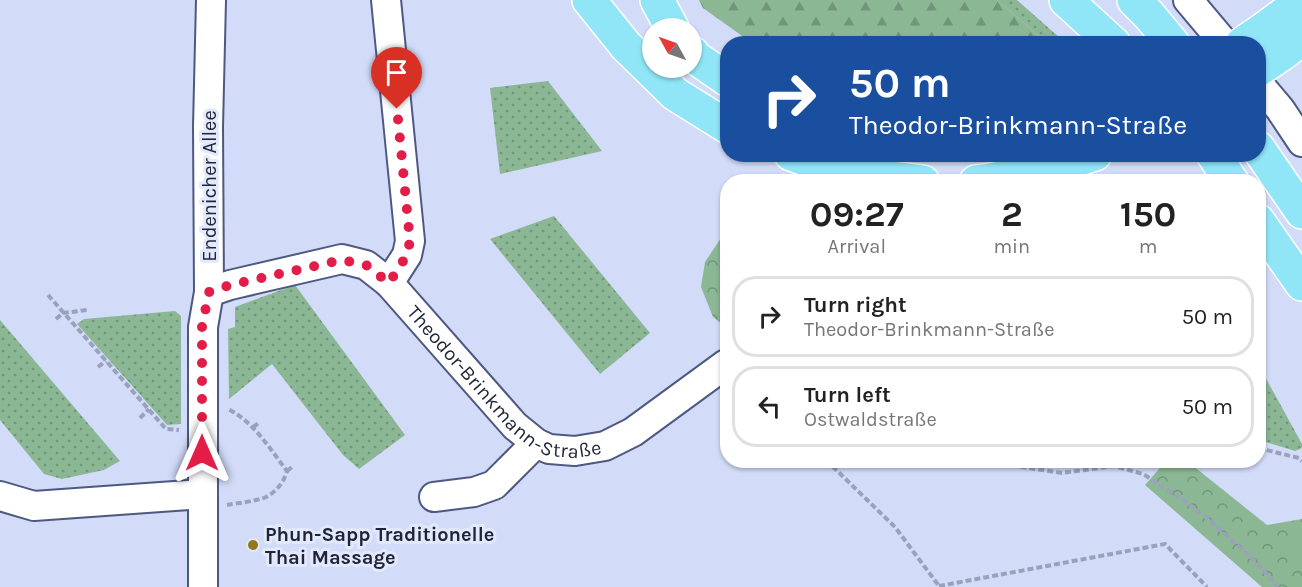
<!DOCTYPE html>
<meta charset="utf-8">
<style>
body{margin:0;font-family:Karla,sans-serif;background:#f6f6f6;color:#222;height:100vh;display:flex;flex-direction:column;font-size:22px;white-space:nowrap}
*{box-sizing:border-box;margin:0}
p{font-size:20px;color:#767676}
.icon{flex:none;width:33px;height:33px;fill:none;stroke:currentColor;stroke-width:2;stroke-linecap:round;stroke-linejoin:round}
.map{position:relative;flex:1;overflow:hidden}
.details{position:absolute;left:720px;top:174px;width:546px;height:294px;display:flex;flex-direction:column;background:#fff;border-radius:24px;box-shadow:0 2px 4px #0004}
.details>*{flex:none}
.banner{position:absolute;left:720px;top:36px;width:546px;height:126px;border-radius:24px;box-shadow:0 2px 4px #0004;background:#1a4fa0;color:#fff;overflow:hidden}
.needle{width:39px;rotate:310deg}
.tools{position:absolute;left:642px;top:18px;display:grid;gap:12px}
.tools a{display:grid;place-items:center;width:60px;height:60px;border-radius:50%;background:#fff;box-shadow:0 2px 4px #0004;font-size:30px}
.pin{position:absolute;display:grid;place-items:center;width:51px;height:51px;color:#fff;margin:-62px -26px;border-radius:50% 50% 50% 0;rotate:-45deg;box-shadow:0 0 6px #0007}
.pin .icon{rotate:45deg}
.me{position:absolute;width:66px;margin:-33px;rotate:0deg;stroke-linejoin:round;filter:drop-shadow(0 0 4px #0008)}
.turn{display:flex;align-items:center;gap:21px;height:126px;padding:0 30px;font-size:27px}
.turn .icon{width:78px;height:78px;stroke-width:2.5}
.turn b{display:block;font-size:42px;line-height:51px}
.eta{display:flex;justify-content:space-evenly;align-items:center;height:102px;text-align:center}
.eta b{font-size:36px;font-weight:700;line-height:42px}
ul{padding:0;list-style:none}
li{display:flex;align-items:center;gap:18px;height:81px;margin:0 12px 9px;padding:0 18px;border:3px solid #e0e0e0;border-radius:24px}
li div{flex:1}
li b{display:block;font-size:22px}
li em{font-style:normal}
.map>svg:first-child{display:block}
.grass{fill:url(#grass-dots)}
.forest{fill:url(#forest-firs)}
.park{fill:url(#park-crowns)}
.pitch{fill:#8bb795}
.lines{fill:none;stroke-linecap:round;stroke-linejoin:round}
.minor-casing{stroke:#4d5982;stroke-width:32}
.highway-casing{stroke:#fff;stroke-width:36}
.path{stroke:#9aa2bb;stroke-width:4;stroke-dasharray:6 3;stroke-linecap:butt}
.minor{stroke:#fff;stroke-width:28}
.highway{stroke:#90e6f7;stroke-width:33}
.route{stroke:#e11d48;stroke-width:10;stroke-dasharray:0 18}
.poi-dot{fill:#93781f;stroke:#e2e9fc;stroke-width:2}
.labels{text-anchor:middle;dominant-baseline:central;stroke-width:6;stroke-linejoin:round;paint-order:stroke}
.street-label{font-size:20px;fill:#1f2536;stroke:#e2e9fc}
.poi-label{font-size:20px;font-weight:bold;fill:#1f2536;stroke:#e2e9fc;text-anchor:start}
</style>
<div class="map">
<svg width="1302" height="587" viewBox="0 0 1302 587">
<defs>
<pattern id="grass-dots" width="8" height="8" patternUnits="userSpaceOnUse" patternTransform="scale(1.5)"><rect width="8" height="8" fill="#8bb795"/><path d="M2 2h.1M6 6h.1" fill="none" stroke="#71957a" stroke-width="1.8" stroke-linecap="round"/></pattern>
<pattern id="forest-firs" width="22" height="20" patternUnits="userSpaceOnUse" patternTransform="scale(1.5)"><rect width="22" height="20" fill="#8bb795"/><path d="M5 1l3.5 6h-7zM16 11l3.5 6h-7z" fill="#71957a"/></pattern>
<pattern id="park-crowns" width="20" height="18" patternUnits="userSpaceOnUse" patternTransform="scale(1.5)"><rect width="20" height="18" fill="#8bb795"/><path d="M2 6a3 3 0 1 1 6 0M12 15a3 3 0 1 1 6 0" fill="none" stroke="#71957a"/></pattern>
</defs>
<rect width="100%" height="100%" fill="#d2dbf8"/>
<g class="grass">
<path d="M997 0H1017L1060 38 1056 43H1047Z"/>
<path d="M548 81 602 151 500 174 490 88Z"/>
<path d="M554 216 650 333 600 374 490 239Z"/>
<path d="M295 285 405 435 359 469 343 455 272 364 229 399 228 329 235 327V307Z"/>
<path d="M175 311 181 316V424L167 425 77 324 84 319Z"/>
<path d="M0 320 120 461 104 470 62 479 44 474 0 420Z"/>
<path d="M1258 364 1302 444V448L1295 451 1259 440Z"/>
</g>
<path class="forest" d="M699 0H997L1047 43H752L703 8Z"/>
<g class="park">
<path d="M727 237H728L727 328 713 317 701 287 705 262 721 238Z"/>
<path d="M1166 461H1187L1267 525 1302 519V587H1262L1145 485Z"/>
</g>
<path class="pitch" d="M1302 535V570L1288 543Z"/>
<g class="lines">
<defs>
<g id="minor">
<path d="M386 0 410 241 407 255 389 283"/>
<path d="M1188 0 1225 44"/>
<path d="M1258 83 1280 109 1302 142"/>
<path id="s1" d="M209 292 230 285 342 259 366 265 389 283 515 426 536 443 549 449 575 451 605 446 633 432 726 364"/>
<path d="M0 496 34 506 203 494"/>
<path d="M434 497 474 492 494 485 536 443"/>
<path d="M203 587V327L209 292 208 127 211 0"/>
</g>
<g id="highway">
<path d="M589 0 626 46 675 94 728 127"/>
<path d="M657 0 672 28"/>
<path d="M1066 0 1114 44"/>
<path d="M1134 0 1149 15 1173 44"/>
<path d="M1242 44 1264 29 1302 1"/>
<path d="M692 53 696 58 728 80"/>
<path d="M1258 70 1282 54 1302 38"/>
<path d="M1258 148 1302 212"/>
<path d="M791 154 814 162 869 175 923 182"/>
<path d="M1213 154 1232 182"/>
<path d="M976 182 985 181 1044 170 1095 154"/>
<path d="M1258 221 1302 284"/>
</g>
</defs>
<use href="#minor" class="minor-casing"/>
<use href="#highway" class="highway-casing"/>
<g class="path">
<path d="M48 295 166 429 179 430"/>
<path d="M56 319 63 313 87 310"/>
<path d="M98 367 106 361"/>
<path d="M140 418 149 409"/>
<path d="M253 427 259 423"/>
<path d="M1258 448 1299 458 1302 461"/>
<path d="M826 460 895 527 939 586"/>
<path d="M976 460 1062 473 1114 466 1143 474 1185 501 1208 519 1255 561 1278 587"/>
<path d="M287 471 292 467"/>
<path d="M227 505C238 503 257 501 266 497 276 492 284 482 287 471 270 449 254 422 228 409"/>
<path d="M939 586 1165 544 1207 587"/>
</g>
<use href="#minor" class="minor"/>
<use href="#highway" class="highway"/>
</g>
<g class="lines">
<path class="route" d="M202 453V327L209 292 230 285 342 260 366 265 389 283 407 255 410 241 397 109"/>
</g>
<circle class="poi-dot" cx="253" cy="545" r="6"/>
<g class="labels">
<g class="street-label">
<text transform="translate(209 186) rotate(-90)">Endenicher Allee</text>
<text stroke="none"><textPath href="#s1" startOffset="350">Theodor-Brinkmann-Straße</textPath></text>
</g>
<g class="poi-label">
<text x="265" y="534">Phun-Sapp Traditionelle<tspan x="265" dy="23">Thai Massage</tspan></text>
</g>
</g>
</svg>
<div class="tools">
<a><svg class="needle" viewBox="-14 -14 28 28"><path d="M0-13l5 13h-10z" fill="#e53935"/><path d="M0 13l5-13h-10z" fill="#767676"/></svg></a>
</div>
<div class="pin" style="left:397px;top:109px;background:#d93025"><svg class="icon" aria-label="arrive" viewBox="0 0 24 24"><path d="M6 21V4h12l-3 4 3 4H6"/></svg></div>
<svg class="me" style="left:202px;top:453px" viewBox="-20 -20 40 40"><path d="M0-17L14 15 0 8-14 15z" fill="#e11d48" stroke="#fff" stroke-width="4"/></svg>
<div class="banner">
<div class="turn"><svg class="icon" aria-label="right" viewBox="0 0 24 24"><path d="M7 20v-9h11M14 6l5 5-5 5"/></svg><div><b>50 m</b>Theodor-Brinkmann-Straße</div></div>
</div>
<section class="details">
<div class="eta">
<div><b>09:27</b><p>Arrival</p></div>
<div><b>2</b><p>min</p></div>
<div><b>150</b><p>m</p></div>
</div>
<ul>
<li><svg class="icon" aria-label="right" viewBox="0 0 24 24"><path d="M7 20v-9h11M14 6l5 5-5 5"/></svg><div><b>Turn right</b><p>Theodor-Brinkmann-Straße</p></div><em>50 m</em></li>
<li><svg class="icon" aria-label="left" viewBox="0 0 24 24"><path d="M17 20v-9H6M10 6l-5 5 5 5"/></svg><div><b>Turn left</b><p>Ostwaldstraße</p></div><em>50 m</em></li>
</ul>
</section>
</div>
